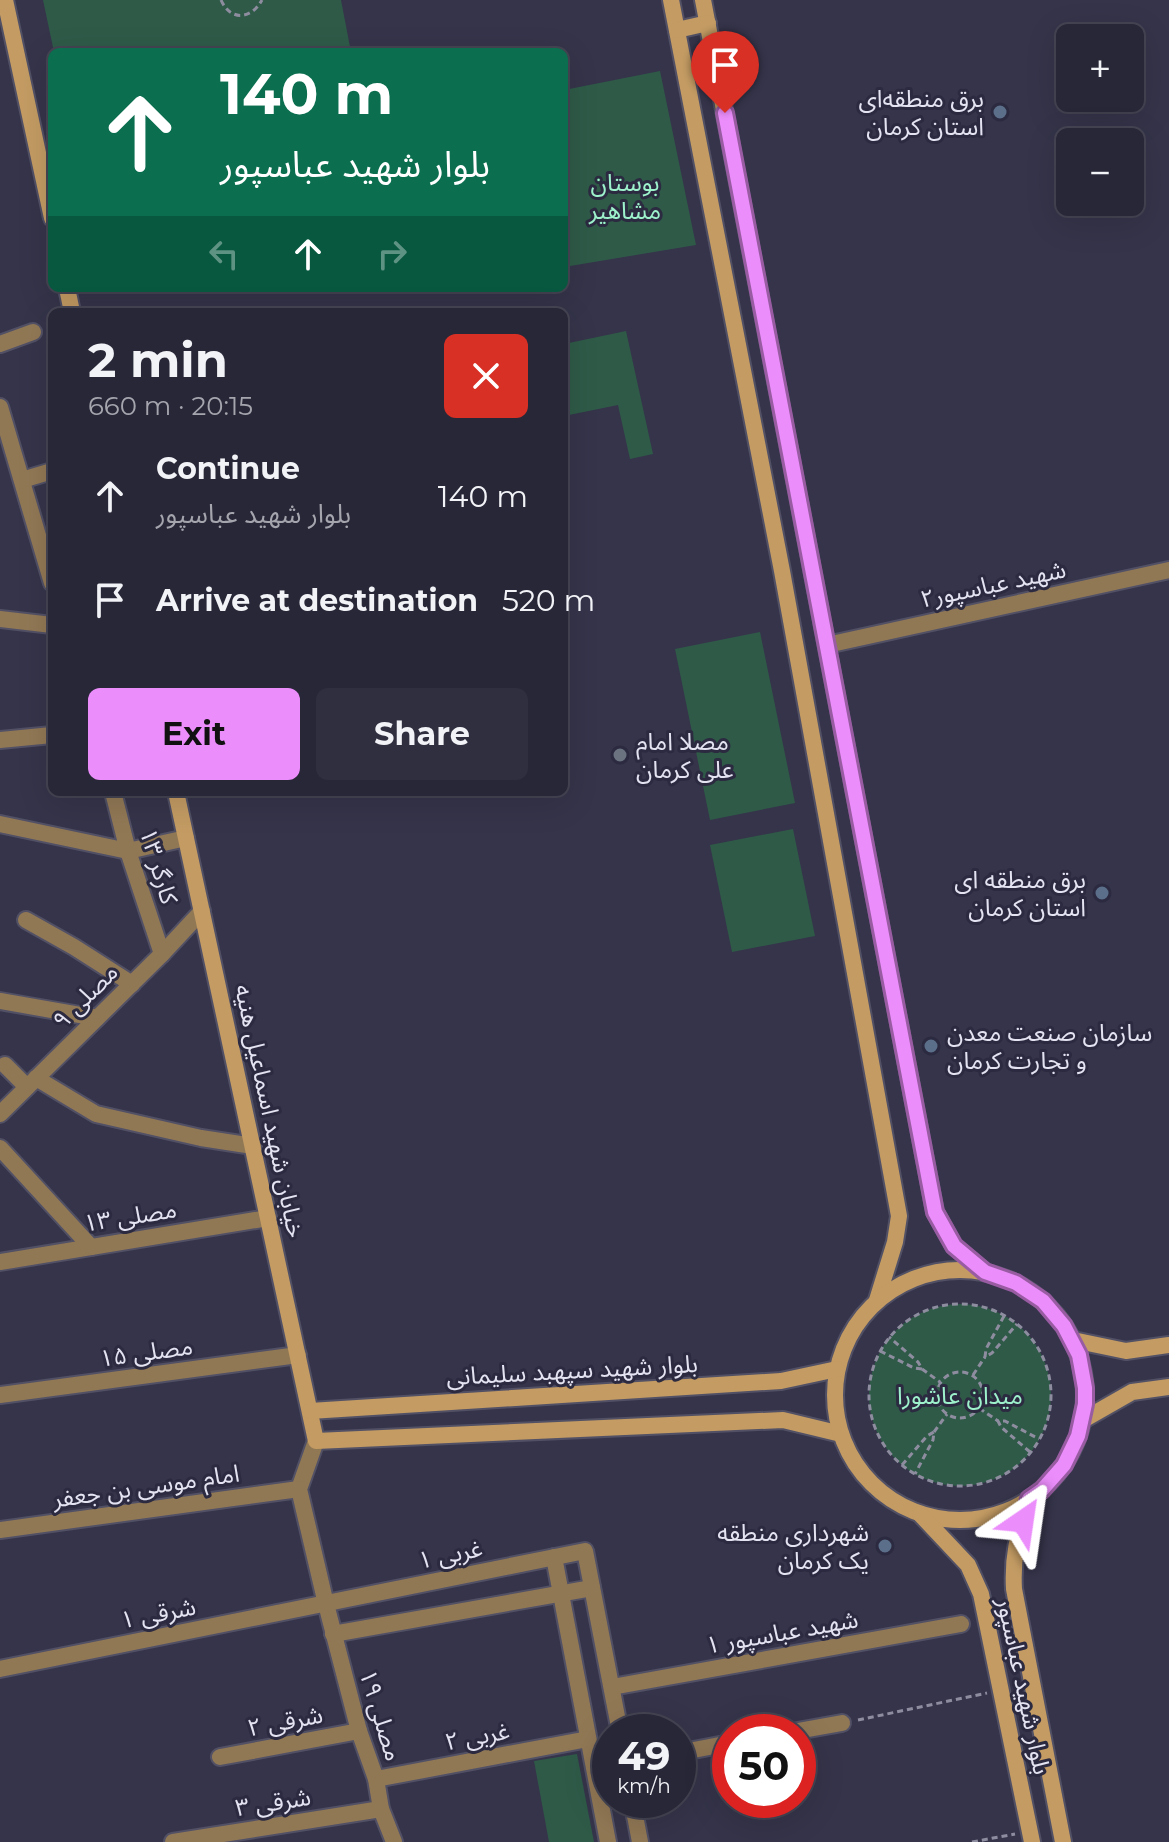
<!DOCTYPE html>
<meta charset="utf-8">
<style>
body{margin:0;font-family:Montserrat,"Noto Sans Arabic",sans-serif;background:#302f40;color:#f1f3f6;height:100vh;display:flex;flex-direction:column;font-size:30px;white-space:nowrap}
*{box-sizing:border-box;margin:0}
p{font-size:26px;color:#a5a5ae}
.icon{flex:none;width:44px;height:44px;fill:none;stroke:currentColor;stroke-width:2;stroke-linecap:round;stroke-linejoin:round}
.map{position:relative;flex:1;overflow:hidden}
.details{position:absolute;left:48px;top:308px;width:520px;height:488px;display:flex;flex-direction:column;background:#282738;border-radius:12px;box-shadow:0 8px 32px #0002,0 0 0 2px #444453}
.details>*{flex:none}
.guide{position:absolute;left:48px;top:48px;width:520px;height:244px;border-radius:12px;box-shadow:0 8px 32px #0002,0 0 0 2px #444453;background:#0b6e4f;color:#fff;overflow:hidden}
.fabs{position:absolute;left:1056px;top:24px;display:grid;gap:16px}
.fabs a{display:grid;place-items:center;width:88px;height:88px;border-radius:12px;background:#282738;box-shadow:0 8px 32px #0002,0 0 0 2px #444453;font-size:40px}
.speed{position:absolute;left:592px;top:1714px;display:flex;gap:16px;font-size:40px;font-weight:700;text-align:center}
.speed>*{display:grid;place-content:center;width:104px;height:104px;border-radius:50%;background:#282738;box-shadow:0 8px 32px #0002,0 0 0 2px #444453;line-height:1}
.speed small{font-size:20px;font-weight:400}
.speed .limit{border:12px solid #d22;background:#fff;color:#111}
.pin{position:absolute;display:grid;place-items:center;width:68px;height:68px;color:#fff;margin:-82px -34px;border-radius:50% 50% 50% 0;rotate:-45deg;box-shadow:0 0 8px #0007}
.pin .icon{rotate:45deg}
.me{position:absolute;width:88px;margin:-44px;rotate:32deg;stroke-linejoin:round;filter:drop-shadow(0 0 6px #0008)}
.turn{display:flex;align-items:center;gap:28px;height:168px;padding:0 40px;font-size:36px}
.turn .icon{width:104px;height:104px;stroke-width:2.5}
.turn b{display:block;font-size:56px;line-height:68px}
.lanes{display:flex;align-items:center;height:76px;padding:0 40px;background:#0003;justify-content:center;gap:40px;direction:ltr}
.lanes .off{opacity:.35}
.round{display:grid;place-items:center;flex:none;width:84px;height:84px;border-radius:12px;background:#302f40}
.summary{display:flex;align-items:center;justify-content:space-between;height:136px;padding:0 40px}
h1{font-size:48px;font-weight:700;line-height:60px}
.primary-button{display:flex;gap:16px;margin-top:auto;padding:16px 40px}
.primary-button a{flex:1;height:92px;border-radius:12px;background:#eb8dfb;color:#111;font-size:32px;font-weight:700;line-height:92px;text-align:center}
.primary-button a+a{background:#302f40;color:#f1f3f6}
ul{padding:0;list-style:none}
li{display:flex;align-items:center;gap:24px;height:104px;padding:0 40px}
li div{flex:1}
li b{display:block;font-size:30px}
li em{font-style:normal}
.map>svg:first-child{display:block}
.green{fill:#2f5a48}
.lines{fill:none;stroke-linecap:round;stroke-linejoin:round}
.street-casing{stroke:#515065;stroke-width:20}
.secondary-casing{stroke:#515065;stroke-width:20}
.path{stroke:#8e8da0;stroke-width:3;stroke-dasharray:6 4;stroke-linecap:butt}
.street{stroke:#917855;stroke-width:16}
.secondary{stroke:#c39b63;stroke-width:16}
.route-casing{stroke:#995ca3;stroke-width:20}
.route{stroke:#eb8dfb;stroke-width:14}
.service-dot{fill:#5c6f8a;stroke:#2b2a40;stroke-width:3}
.worship-dot{fill:#6b7280;stroke:#2b2a40;stroke-width:3}
.labels{text-anchor:middle;dominant-baseline:central;stroke-width:6;stroke-linejoin:round;paint-order:stroke}
.poi-label{font-size:24px;fill:#e4e3f2;stroke:#2b2a40;text-anchor:end}
.park-label{font-size:24px;fill:#9df2cc;stroke:#2b2a40}
.street-label{font-size:24px;fill:#e4e3f2;stroke:#2b2a40}
</style>
<div class="map">
<svg width="1169" height="1842" viewBox="0 0 1169 1842">
<rect width="100%" height="100%" fill="#35344a"/>
<g class="green">
<path d="M43 0H341L351 52H54Z"/>
<path d="M660 71 696 245 564 267V90Z"/>
<path d="M626 331 653 454 630 459 618 405 564 416V344Z"/>
<path d="M760 632 795 803 710 820 675 649Z"/>
<path d="M793 829 815 936 732 952 710 845Z"/>
<circle cx="960" cy="1395" r="91"/>
<path d="M577 1754 594 1842H549L534 1761Z"/>
</g>
<g class="lines">
<defs>
<g id="street">
<path d="M0 344 33 332"/>
<path d="M0 407 52 583"/>
<path d="M22 480 52 471"/>
<path d="M0 619 52 625"/>
<path d="M827 645 1169 570"/>
<path d="M0 740 52 735"/>
<path d="M113 792 128 851 162 954"/>
<path d="M0 824 128 851 186 838"/>
<path d="M26 920 74 947 132 984"/>
<path d="M0 1001 97 1018"/>
<path d="M5 1065 27 1087"/>
<path d="M36 1078 96 1114 201 1138 253 1146"/>
<path d="M0 1114 162 954 202 911"/>
<path d="M0 1148 91 1247"/>
<path d="M0 1262 268 1218"/>
<path d="M0 1395 298 1355"/>
<path d="M316 1441 299 1489 326 1604 359 1731 376 1779 381 1809 394 1842"/>
<path d="M0 1530 299 1489"/>
<path d="M554 1557 608 1842"/>
<path d="M333 1634 592 1588"/>
<path d="M0 1669 585 1551 620 1732"/>
<path d="M612 1687 961 1624"/>
<path d="M792 1732 842 1723"/>
<path d="M678 1753 730 1743"/>
<path d="M220 1757 359 1731"/>
<path d="M376 1779 588 1739"/>
<path d="M632 1800 640 1842"/>
<path d="M173 1842 381 1809"/>
</g>
<g id="secondary">
<path d="M5 0 52 218"/>
<path d="M671 0 782 571 899 1216 895 1242 877 1300"/>
<path d="M703 0 935 1212 954 1246 985 1272"/>
<path d="M677 30 708 23"/>
<path d="M67 288 72 312"/>
<path d="M176 792 316 1441 783 1420 841 1434"/>
<circle cx="960" cy="1395" r="125"/>
<path d="M1073 1340 1126 1351 1169 1345"/>
<path d="M310 1411 781 1381 837 1369"/>
<path d="M1083 1420 1132 1392 1169 1387"/>
<path d="M1029 1499C1019 1533 1012 1553 1014 1589L1063 1842"/>
<path d="M920 1514 968 1565 981 1594 1032 1842"/>
</g>
</defs>
<use href="#street" class="street-casing"/>
<use href="#secondary" class="secondary-casing"/>
<g class="path">
<path d="M221 0C230 21 251 20 262 0"/>
<circle cx="960" cy="1395" r="91"/>
<path d="M1004 1316 986 1349 985 1357 992 1353 1017 1324"/>
<path d="M880 1351 914 1368 922 1369 918 1362 889 1337"/>
<path d="M922 1369 940 1382"/>
<circle cx="960" cy="1395" r="23"/>
<path d="M973 1375 985 1357"/>
<path d="M979 1408 998 1421"/>
<path d="M934 1432 947 1414"/>
<path d="M1030 1452 1001 1427 998 1421H1005L1039 1439"/>
<path d="M902 1465 927 1436 934 1432 933 1440 915 1474"/>
<path d="M858 1720 987 1693"/>
<path d="M972 1842 1015 1834"/>
</g>
<use href="#street" class="street"/>
<use href="#secondary" class="secondary"/>
</g>
<g class="lines">
<defs>
<path id="route" d="M725 113 935 1212 954 1246 985 1272 1016 1283 1043 1301 1064 1326 1079 1355 1085 1388V1404L1078 1436 1064 1465 1042 1490 1029 1499 1023 1521"/>
</defs>
<use href="#route" class="route-casing"/>
<use href="#route" class="route"/>
</g>
<g class="service-dot">
<circle cx="1000" cy="112" r="8"/>
<circle cx="1102" cy="893" r="8"/>
<circle cx="931" cy="1046" r="8"/>
<circle cx="885" cy="1546" r="8"/>
</g>
<circle class="worship-dot" cx="620" cy="755" r="8"/>
<g class="labels">
<g class="poi-label">
<text x="984" y="98">برق منطقه‌ای<tspan x="984" dy="28">استان کرمان</tspan></text>
<text x="636" y="741" text-anchor="start">مصلا امام<tspan x="636" dy="28">علی کرمان</tspan></text>
<text x="1086" y="879">برق منطقه ای<tspan x="1086" dy="28">استان کرمان</tspan></text>
<text x="947" y="1032" text-anchor="start">سازمان صنعت معدن<tspan x="947" dy="28">و تجارت کرمان</tspan></text>
<text x="869" y="1532">شهرداری منطقه<tspan x="869" dy="28">یک کرمان</tspan></text>
</g>
<g class="park-label">
<text x="625" y="182">بوستان<tspan x="625" dy="28">مشاهیر</tspan></text>
<text x="960" y="1395">میدان عاشورا</text>
</g>
<g class="street-label">
<text transform="translate(993 584) rotate(-12)">شهید عباسپور۲</text>
<text transform="translate(159 866) rotate(73)">کارگر ۱۳</text>
<text transform="translate(85 996) rotate(-45)">مصلی ۹</text>
<text transform="translate(270 1111) rotate(78)">خیابان شهید اسماعیل هنیه</text>
<text transform="translate(130 1216) rotate(-9)">مصلی ۱۳</text>
<text transform="translate(146 1352) rotate(-8)">مصلی ۱۵</text>
<text transform="translate(572 1370) rotate(-3)">بلوار شهید سپهبد سلیمانی</text>
<text transform="translate(146 1486) rotate(-8)">امام موسی بن جعفر</text>
<text transform="translate(450 1554) rotate(-12)">۱ غربی</text>
<text transform="translate(158 1613) rotate(-11)">شرقی ۱</text>
<text transform="translate(782 1632) rotate(-10)">شهید عباسپور ۱</text>
<text transform="translate(1024 1686) rotate(78)">بلوار شهید عباسپور</text>
<text transform="translate(381 1715) rotate(73)">مصلی ۱۹</text>
<text transform="translate(285 1721) rotate(-11)">۲ شرقی</text>
<text transform="translate(477 1736) rotate(-11)">۲ غربی</text>
<text transform="translate(273 1802) rotate(-9)">۳ شرقی</text>
</g>
</g>
</svg>
<div class="fabs">
<a>+</a>
<a>−</a>
</div>
<div class="speed"><div>49<small>km/h</small></div><div class="limit">50</div></div>
<div class="pin" style="left:725px;top:113px;background:#d93025"><svg class="icon" aria-label="arrive" viewBox="0 0 24 24"><path d="M6 21V4h12l-3 4 3 4H6"/></svg></div>
<svg class="me" style="left:1023px;top:1521px" viewBox="-20 -20 40 40"><path d="M0-17L14 15 0 8-14 15z" fill="#eb8dfb" stroke="#fff" stroke-width="4"/></svg>
<div class="guide">
<div class="turn"><svg class="icon" aria-label="ahead" viewBox="0 0 24 24"><path d="M12 20V5M6 11l6-6 6 6"/></svg><div><b>140 m</b>بلوار شهید عباسپور</div></div>
<div class="lanes"><svg class="icon off" aria-label="left" viewBox="0 0 24 24"><path d="M17 20v-9H6M10 6l-5 5 5 5"/></svg><svg class="icon" aria-label="ahead" viewBox="0 0 24 24"><path d="M12 20V5M6 11l6-6 6 6"/></svg><svg class="icon off" aria-label="right" viewBox="0 0 24 24"><path d="M7 20v-9h11M14 6l5 5-5 5"/></svg></div>
</div>
<section class="details">
<div class="summary"><div><h1>2 min</h1><p>660 m · 20:15</p></div><a class="round" style="background:#d93025;color:#fff"><svg class="icon" aria-label="close" viewBox="0 0 24 24"><path d="M6 6l12 12M18 6L6 18"/></svg></a></div>
<ul>
<li><svg class="icon" aria-label="ahead" viewBox="0 0 24 24"><path d="M12 20V5M6 11l6-6 6 6"/></svg><div><b>Continue</b><p>بلوار شهید عباسپور</p></div><em>140 m</em></li>
<li><svg class="icon" aria-label="arrive" viewBox="0 0 24 24"><path d="M6 21V4h12l-3 4 3 4H6"/></svg><div><b>Arrive at destination</b></div><em>520 m</em></li>
</ul>
<div class="primary-button"><a>Exit</a><a>Share</a></div>
</section>
</div>
